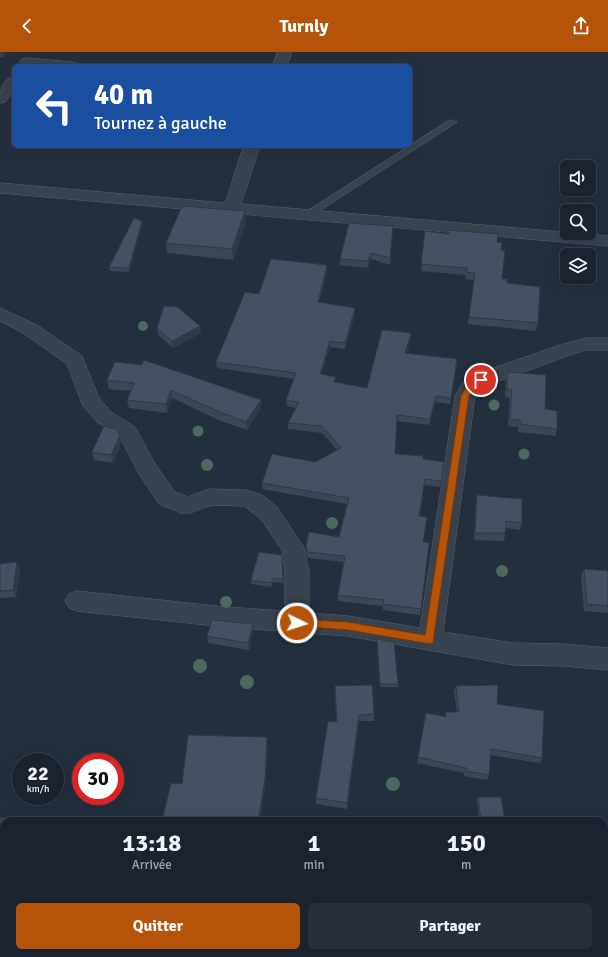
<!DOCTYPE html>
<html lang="fr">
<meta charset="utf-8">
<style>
body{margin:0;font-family:Signika,sans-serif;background:#282f3a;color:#f1f3f6;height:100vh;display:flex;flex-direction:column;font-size:15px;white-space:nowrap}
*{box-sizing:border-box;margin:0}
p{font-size:13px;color:#a0a4aa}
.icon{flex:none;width:22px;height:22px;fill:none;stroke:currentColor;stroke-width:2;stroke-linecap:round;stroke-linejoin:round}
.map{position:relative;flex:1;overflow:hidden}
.side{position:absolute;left:0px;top:765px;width:608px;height:140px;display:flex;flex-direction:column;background:#1b232e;border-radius:12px 12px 0 0;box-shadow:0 4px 16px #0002,0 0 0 1px #39404a}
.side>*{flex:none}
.hud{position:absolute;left:12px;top:12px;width:400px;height:84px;border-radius:6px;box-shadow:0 4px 16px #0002,0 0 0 1px #39404a;background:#1a4fa0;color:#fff;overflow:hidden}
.fabs{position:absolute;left:560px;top:108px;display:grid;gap:8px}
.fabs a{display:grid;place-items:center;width:36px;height:36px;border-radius:6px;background:#1b232e;box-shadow:0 4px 16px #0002,0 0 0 1px #39404a;font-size:20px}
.speed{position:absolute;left:12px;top:701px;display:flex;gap:8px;font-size:20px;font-weight:700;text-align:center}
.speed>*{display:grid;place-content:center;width:52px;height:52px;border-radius:50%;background:#1b232e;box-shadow:0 4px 16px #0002,0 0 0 1px #39404a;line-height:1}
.speed small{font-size:10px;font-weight:400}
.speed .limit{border:6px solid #d22;background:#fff;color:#111}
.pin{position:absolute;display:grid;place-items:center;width:34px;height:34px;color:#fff;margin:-17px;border:2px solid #fff;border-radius:50%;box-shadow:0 1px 4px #0007}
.me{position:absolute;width:44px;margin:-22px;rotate:94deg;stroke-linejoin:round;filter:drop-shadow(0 0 3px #0008)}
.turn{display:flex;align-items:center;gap:14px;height:84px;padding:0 16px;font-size:18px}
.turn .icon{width:52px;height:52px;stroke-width:2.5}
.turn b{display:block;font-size:28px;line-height:34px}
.eta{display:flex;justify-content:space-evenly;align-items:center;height:68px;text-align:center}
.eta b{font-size:24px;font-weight:700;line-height:28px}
.button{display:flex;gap:8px;margin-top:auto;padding:8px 16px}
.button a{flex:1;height:46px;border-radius:6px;background:#b45309;color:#fff;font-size:16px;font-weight:700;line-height:46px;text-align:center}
.button a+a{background:#282f3a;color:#f1f3f6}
header{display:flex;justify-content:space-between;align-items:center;height:52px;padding:0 16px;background:#b45309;color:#fff;font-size:18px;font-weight:700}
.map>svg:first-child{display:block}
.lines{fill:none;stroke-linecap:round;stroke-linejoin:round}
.service-casing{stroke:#565f6c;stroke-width:1}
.minor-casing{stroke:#565f6c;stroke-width:1}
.service{fill:#38414e;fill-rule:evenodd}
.minor{fill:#38414e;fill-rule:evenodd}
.tree{fill:#4b6a5d}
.wall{fill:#3b4654}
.shaded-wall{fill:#303945}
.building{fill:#455162;stroke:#303945}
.route{fill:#b45309;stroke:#753606}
</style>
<header><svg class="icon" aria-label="back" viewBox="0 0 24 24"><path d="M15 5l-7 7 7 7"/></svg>Turnly<svg class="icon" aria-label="share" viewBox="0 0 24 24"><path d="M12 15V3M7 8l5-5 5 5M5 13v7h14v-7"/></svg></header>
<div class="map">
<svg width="608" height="905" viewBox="0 0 608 905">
<rect width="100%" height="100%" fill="#242f3e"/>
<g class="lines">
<defs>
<path id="service" d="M450 68 457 70 310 165H304L302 163Z"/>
<g id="minor">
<path d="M278 0H292L287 14H273Z"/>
<path d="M27 6 72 10 77 11 79 14 22 13 20 10 22 7Z"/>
<path d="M14 24V38L5 50 0 51C0 40 1 27 14 24Z"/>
<path d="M244 94H260L241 152 608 184V194L0 141V131L225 151Z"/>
<path d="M0 256 37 273 82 304 99 346 111 360 135 375 155 412 175 440 188 445 209 437 246 438 262 443 277 455 304 496 309 519V561L348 564 420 576 455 344 463 330 474 323 560 293 586 286H608V298H586L573 302 488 333 477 339 475 344 443 580 513 591 564 592 608 596V618L564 614 513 613 348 584 225 575 77 559 69 556 65 549 69 542 77 539 225 555 285 559V519L282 498 261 467 244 454 212 453 190 461H181L159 452 139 422 120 385 97 370 83 354 67 312 23 281 0 269Z"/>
<path d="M0 766 10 769H4V794H0Z"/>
<path d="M608 855V885L604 886V856Z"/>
</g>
</defs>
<use href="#service" class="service-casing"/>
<use href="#minor" class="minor-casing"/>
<use href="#service" class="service"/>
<use href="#minor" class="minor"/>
</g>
<g class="tree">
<circle cx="143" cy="274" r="5"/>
<circle cx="494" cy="353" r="5.5"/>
<circle cx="198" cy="379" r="5.5"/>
<circle cx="524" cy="402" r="5.5"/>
<circle cx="207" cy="413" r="6"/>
<circle cx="332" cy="471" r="6"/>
<circle cx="502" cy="519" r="6"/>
<circle cx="226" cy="550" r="6"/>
<circle cx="200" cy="614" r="7"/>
<circle cx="247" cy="630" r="7"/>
<circle cx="393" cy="732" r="7"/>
</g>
<g class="wall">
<path d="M0 0H6L2 5H0Z"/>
<path d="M245 159 246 170 233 208 167 201 166 191Z"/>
<path d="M142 169V173L129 220 110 219 109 215Z"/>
<path d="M393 174 390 213 371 207 368 216 340 213V207Z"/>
<path d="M425 179 497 190 501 198 502 227 507 231 538 271 536 279 468 272 474 228 465 227 466 223 421 219Z"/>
<path d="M327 219 319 250 355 262 345 297 330 295 321 323 336 325 335 330 367 336 411 281 410 288 407 301 457 307 450 352 435 350 429 373 396 369 395 402 444 410 440 435 424 433 420 464 423 490 429 491 420 563 383 558V554L338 549V543L344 510 308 506 306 500V494L339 485 347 452 262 437V431L315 410 337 398 322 381 288 377V371L296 356 287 354 286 348 294 327 217 316 216 310 259 242Z"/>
<path d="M200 274 201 281 173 296 158 283 157 276Z"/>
<path d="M115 310 261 356 247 378 221 369 172 346 167 361 129 356 127 348 131 339 109 337 107 328Z"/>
<path d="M508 320 545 357 557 377 555 384 518 380V375L508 374 510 346 505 345 506 328Z"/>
<path d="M121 391 113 411 94 408 92 400Z"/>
<path d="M477 443 522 471 520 478 506 476 504 489 474 488 476 450Z"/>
<path d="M259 500 283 527 284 531 273 530 271 535 251 532V528Z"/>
<path d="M17 510 20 518 16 545 0 546V512Z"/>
<path d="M584 517 608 519V561L584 559 581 524Z"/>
<path d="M253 572V579L249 598 208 591 207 584Z"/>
<path d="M377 587 398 632V635H380L377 591Z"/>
<path d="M335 634 374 662V669H359L347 757 316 752V746L336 670Z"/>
<path d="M456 634 497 652 542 706 540 711 490 703 489 723 487 728 464 724V721L417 711 426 661 444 665 446 660H457L454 640Z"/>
<path d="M478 745 505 769H479L477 748Z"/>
<path d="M61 901H124L123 905H101L83 902 82 905H81Z"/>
<path d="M181 901H206L204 905H191L181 903Z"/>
</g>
<g class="shaded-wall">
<path d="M1 0H6L2 5Z"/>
<path d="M245 159 246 170 233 208 232 197Z"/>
<path d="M142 169V173L129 220V216Z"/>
<path d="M371 201V207L368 216V209Z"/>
<path d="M327 213V219L318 256V250Z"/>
<path d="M355 256V262L345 297V291Z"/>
<path d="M200 274 201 281 173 296 172 289Z"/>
<path d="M411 281 410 288 405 307V301Z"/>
<path d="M330 289V295L319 329 320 322Z"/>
<path d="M171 338 172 346 167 361 166 352Z"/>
<path d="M436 344 435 350 429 373 430 367Z"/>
<path d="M261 348V356L247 378 246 370Z"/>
<path d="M120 383 121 391 113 411 111 403Z"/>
<path d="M17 510 20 518 16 545 13 538Z"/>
<path d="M253 572V579L249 598 248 591Z"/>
<path d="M359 663V669L347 757V751Z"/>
<path d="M267 685 268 695 265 736 260 769H258Z"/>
<path d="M80 901H83L82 905Z"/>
<path d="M121 901H124L123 905H121Z"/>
</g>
<g class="building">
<path d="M182 154 245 159 232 197 166 191Z"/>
<path d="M134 166 142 169 129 216 109 215Z"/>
<path d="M349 171 393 174 390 206 371 201 368 209 340 207Z"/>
<path d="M449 178 498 182 497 190 502 191 501 198 505 199 502 227H507V231L540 235 538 271 469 265 475 221 466 220 467 216 421 212 425 179 449 182Z"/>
<path d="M271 207 327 213 318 250 355 256 345 291 330 289 320 322 336 325 334 330 367 336 382 278 411 281 405 301 457 307 451 346 436 344 430 367 397 363 395 402 423 404V407L444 410 441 429 425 427 419 464 427 465 423 490 429 491 421 557 383 552 384 548 338 543 345 504 308 500 306 494 309 480 339 485 349 446 262 431 272 402 315 410 341 396 322 374 288 371 299 350 286 348 296 321 216 310 245 240 259 242Z"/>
<path d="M164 254 177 255 200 274 172 289 157 276Z"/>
<path d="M144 308 261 348 246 370 220 360 171 338 166 352 127 348 134 331 107 328 115 310 142 313Z"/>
<path d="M508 320 546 323 545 357 557 359V377L520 372V368L510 367 512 338 507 337Z"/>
<path d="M104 374 113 376 117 379 120 383 111 403 92 400Z"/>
<path d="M477 443 522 447V471L506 469 505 481H475Z"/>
<path d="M259 500 282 503 283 527 273 526 271 531 251 528Z"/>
<path d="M17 510 13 538 0 539V512Z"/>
<path d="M584 517 608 519V554L587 552Z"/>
<path d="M212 568 253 572 248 591 207 584Z"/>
<path d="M377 587 394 590 398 632H380Z"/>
<path d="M372 633 374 662 359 663 347 751 316 746 328 669 337 670 335 634Z"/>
<path d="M498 633 497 652 544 659 542 706 491 697 489 723 466 719V716L418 705 426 661 446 665V660H459L456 634Z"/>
<path d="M188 683 267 685 265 727 258 769H162L171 731 182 732Z"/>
<path d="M478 745H501L505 769H481Z"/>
<path d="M389 764 427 769H389Z"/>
<path d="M103 901H121L120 904Z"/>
<path d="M183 901H204L203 905Z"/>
</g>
<path class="route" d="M481 325 484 326V330L473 337 469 344 433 591 430 592 348 578 293 574 292 571 293 568 297 567 348 570 425 583 461 344 467 333Z"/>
</svg>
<div class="fabs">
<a><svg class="icon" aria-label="sound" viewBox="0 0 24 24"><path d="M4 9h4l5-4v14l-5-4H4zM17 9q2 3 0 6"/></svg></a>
<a><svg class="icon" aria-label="search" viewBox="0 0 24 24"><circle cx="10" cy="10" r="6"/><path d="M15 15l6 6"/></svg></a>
<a><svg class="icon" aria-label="layers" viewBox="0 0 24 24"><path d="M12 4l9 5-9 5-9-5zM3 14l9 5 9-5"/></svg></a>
</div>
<div class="speed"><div>22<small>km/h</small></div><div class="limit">30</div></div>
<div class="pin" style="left:481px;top:328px;background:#d93025"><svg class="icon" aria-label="arrive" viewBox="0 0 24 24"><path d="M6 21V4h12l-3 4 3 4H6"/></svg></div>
<svg class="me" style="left:297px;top:571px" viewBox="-20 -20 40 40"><circle r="17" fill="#b45309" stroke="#fff" stroke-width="3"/><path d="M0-11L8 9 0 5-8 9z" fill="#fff"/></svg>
<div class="hud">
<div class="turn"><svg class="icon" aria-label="left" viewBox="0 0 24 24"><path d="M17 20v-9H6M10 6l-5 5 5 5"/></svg><div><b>40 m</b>Tournez à gauche</div></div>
</div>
<section class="side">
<div class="eta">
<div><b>13:18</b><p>Arrivée</p></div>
<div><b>1</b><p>min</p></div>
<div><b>150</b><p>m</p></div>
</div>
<div class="button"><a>Quitter</a><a>Partager</a></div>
</section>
</div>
